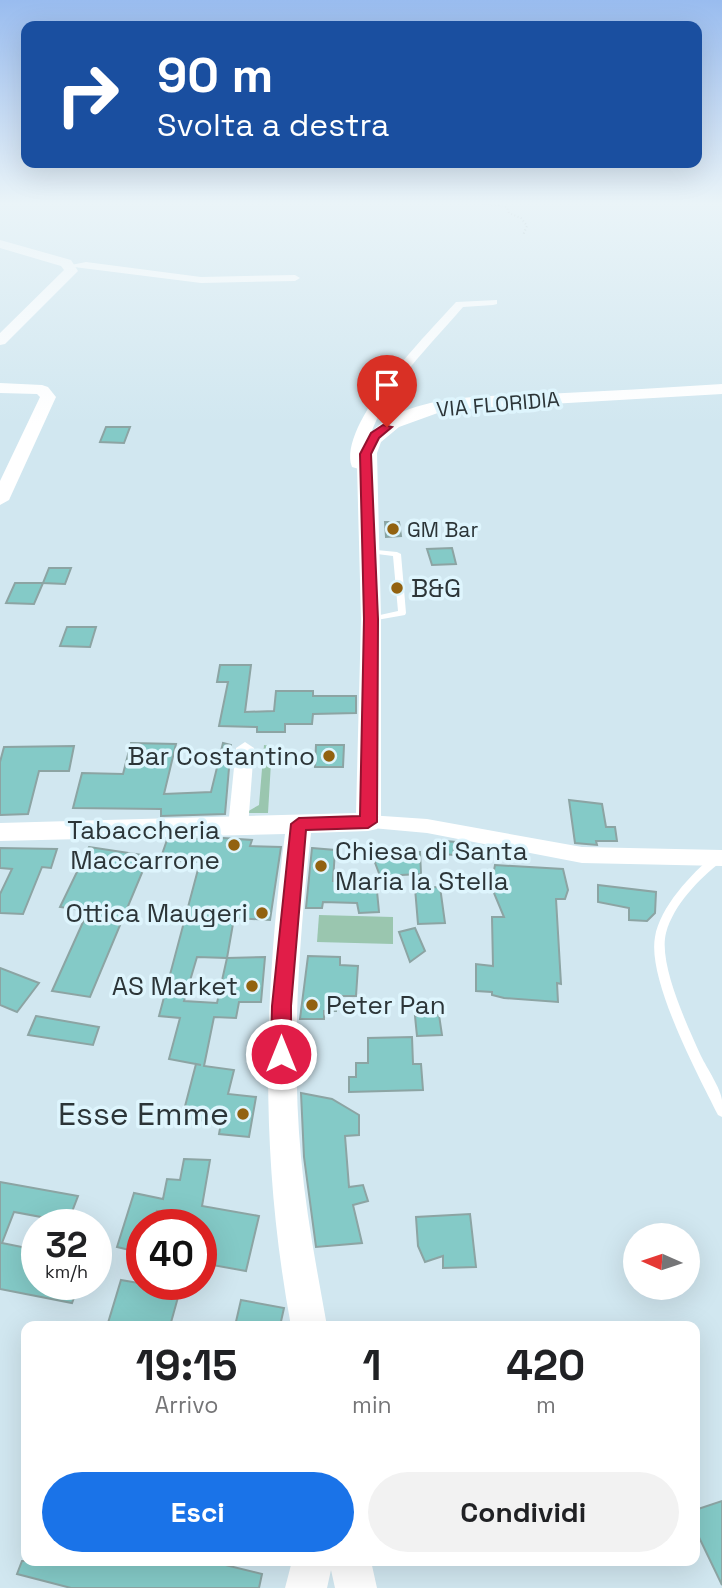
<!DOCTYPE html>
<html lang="it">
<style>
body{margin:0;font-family:"Space Grotesk",sans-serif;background:#f2f2f2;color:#202124;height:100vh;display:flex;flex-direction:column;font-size:26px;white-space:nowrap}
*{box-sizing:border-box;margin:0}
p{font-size:23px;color:#757577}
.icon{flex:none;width:38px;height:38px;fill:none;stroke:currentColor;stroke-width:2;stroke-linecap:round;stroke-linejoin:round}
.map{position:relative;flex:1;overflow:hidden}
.panel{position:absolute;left:21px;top:1321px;width:679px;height:245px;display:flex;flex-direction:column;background:#fff;border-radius:14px;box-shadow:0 7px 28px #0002}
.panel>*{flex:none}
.hud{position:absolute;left:21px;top:21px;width:681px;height:147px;border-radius:14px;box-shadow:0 7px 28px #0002;background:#1a4fa0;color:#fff;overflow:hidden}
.needle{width:46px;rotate:273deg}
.tools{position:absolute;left:623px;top:1223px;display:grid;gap:14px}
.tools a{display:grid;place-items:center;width:77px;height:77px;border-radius:50%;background:#fff;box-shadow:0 7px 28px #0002;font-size:35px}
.speed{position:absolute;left:21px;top:1209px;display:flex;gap:14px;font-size:35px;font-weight:700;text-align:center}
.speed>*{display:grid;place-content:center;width:91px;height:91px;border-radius:50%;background:#fff;box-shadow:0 7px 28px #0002;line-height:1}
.speed small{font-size:18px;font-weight:400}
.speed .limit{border:10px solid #d22;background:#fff;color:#111}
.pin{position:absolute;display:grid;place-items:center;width:60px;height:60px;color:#fff;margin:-72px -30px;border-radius:50% 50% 50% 0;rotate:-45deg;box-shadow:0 0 7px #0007}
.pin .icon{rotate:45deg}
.me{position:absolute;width:77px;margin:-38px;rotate:0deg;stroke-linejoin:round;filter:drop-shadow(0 0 5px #0008)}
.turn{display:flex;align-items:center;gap:24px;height:147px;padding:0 21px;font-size:32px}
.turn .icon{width:91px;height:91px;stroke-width:2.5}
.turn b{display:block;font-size:49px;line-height:60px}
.eta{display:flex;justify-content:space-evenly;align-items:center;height:119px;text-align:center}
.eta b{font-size:42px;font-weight:800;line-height:49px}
.primary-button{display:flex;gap:14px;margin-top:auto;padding:14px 21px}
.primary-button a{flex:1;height:80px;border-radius:42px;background:#1a73e8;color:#fff;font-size:28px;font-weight:800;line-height:80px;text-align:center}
.primary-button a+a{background:#f2f2f2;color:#202124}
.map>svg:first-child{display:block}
.green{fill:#9ac6af}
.building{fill:#84cac7;stroke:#8ca4a3;stroke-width:2;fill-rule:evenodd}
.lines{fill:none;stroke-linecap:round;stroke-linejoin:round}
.path{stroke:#8a9aa1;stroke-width:2;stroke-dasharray:1 2.5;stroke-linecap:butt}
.service{fill:#fff;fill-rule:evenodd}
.minor{fill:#fff;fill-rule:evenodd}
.tertiary{fill:#fff;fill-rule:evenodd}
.route{fill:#e11d48;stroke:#92132f;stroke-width:2}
.poi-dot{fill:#926210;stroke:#def5fd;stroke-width:2.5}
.labels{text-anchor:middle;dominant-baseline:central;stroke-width:7;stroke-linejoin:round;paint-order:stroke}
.far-street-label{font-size:21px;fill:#2c3538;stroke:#def5fd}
.far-poi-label{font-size:21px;fill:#2c3538;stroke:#def5fd;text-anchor:start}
.poi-label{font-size:26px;fill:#2c3538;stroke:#def5fd;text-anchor:end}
.near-poi-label{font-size:32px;fill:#2c3538;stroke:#def5fd;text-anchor:end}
</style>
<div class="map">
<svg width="722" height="1588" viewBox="0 0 722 1588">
<rect width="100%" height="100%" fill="#d1e7f0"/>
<g class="green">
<path d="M264 745 272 746 268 813H245L259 805Z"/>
<path d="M319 915 393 917V944L317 942Z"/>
</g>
<g class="building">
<path d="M106 427H130L124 443 100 442Z"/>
<path d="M385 522H399L401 536 386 537Z"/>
<path d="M452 548 456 564 432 565 427 549Z"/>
<path d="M49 568H71L65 584 43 583Z"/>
<path d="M15 583H43L34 604 6 603Z"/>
<path d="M67 627H96L90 647 60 646Z"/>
<path d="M220 665H251L245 712 274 711 276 691H313V696H356V713L313 714 312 724H285V732H257V727L219 726 228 682H217Z"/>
<path d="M131 743 176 744 164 794 211 792 223 743 231 745 225 814 161 816V809L73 808 82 773 123 774Z"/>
<path d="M316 745H344L343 767H315Z"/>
<path d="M74 746 69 771H39L28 814 0 815V762L4 747Z"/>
<path d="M569 800 602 804 606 827H615L617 841H596L597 845 575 843Z"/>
<path d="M223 838 252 840 250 846 281 847 270 920 234 918 227 958 265 957 261 1002H239L236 1018 214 1017 204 1066 234 1070 228 1094 256 1097 249 1137 219 1134 221 1123 182 1118 196 1064 201 1065 169 1059 180 1018 159 1016 200 862 160 860 167 840ZM197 957 227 958 217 1003 184 1001Z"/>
<path d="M436 840 455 842 453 855 434 853Z"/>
<path d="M89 847 149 856 90 997 52 991 88 911 60 907Z"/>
<path d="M0 848 57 849 51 868 42 867 23 914 0 913V894L12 869 0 868Z"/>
<path d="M312 848 335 850 333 881H376L379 912 359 913 357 903 323 902 322 908H306Z"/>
<path d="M370 849 420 852 421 874 380 876Z"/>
<path d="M495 865 563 869 568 890 565 899H556L561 984 557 983 558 1002 504 998 492 995V992L476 991V964L493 966 492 917H504L491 886Z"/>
<path d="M598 885 656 892 655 913 647 921 629 920V908L598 902Z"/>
<path d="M440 887 445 923 418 924 415 888Z"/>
<path d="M415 928 425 951 410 962 399 932Z"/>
<path d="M308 956 340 957V965L358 966 356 996H337L336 1011H324V1019H300Z"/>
<path d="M0 968 39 983 17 1012 0 1005Z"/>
<path d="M439 1015 442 1035 417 1036 415 1016Z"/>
<path d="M36 1016 99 1027 93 1045 28 1035Z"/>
<path d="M412 1037 413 1064H421L423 1090 349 1092V1077H356V1063H368V1038Z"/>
<path d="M301 1093 332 1099 359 1115V1135L345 1136 349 1187 363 1185 368 1201 353 1205 362 1243 316 1247 304 1157Z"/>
<path d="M184 1159 210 1160 202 1206 259 1216 246 1271 201 1263V1225H183L185 1218 157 1211 151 1225H142V1253L117 1247 134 1193 163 1199 167 1179 180 1180Z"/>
<path d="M0 1182 78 1196 68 1222 14 1212 2 1243 37 1250V1284H79L72 1303 0 1289Z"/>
<path d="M470 1214 476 1267 443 1268V1256L425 1262 418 1246 416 1217Z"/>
<path d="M121 1280 180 1290 170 1326H128L108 1323Z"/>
<path d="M241 1300 284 1308 280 1326H235Z"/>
<path d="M722 1501V1585L695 1529V1510Z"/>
<path d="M22 1561H209L262 1574 259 1588H71L17 1574Z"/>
</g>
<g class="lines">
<path class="path" d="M474 202 507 207 509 213 521 218 527 226 523 235"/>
<g class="service">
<path d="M366 549 397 552 401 554 406 613 405 615 371 621 367 619 371 617 398 611 393 556 369 553 365 551Z"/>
<path d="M718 854 722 856V861C699 879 674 904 666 933 658 964 688 1027 701 1056 707 1068 721 1089 722 1100 722 1106 722 1111 722 1117L718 1115C698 1075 647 980 655 937 660 907 691 874 714 855Z"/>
</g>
<g class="minor">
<path d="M86 262 201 277 295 275 300 278 295 281 201 283 66 266Z"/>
<path d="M497 300V304L493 305 463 307C423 354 373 398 364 462L373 467 366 471 352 467C337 424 429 332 456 302Z"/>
<path d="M245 742 254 748 248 827 245 832H231L228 827 236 748Z"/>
<path d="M368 815 427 819 582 847 722 850V866L582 863 427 833 361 827 358 822 361 817Z"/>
</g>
<g class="tertiary">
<path d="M0 240 71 260 78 271 5 344 0 345V333L64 270 61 266 0 248Z"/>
<path d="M0 383 42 385 48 387 56 397 9 500 0 505V481L40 397 37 394 0 393Z"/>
<path d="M722 384V394L446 410 399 427 381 442 377 453 381 619V822L377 829 368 831 311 833C299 940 291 1050 301 1157 306 1214 317 1270 327 1326H291C260 1159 263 1002 285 834L0 841V823L356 813 361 619 357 467C360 446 369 430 388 419 434 393 494 397 545 394 604 391 663 388 722 384Z"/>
<path d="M292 1561H371L377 1588H335L331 1570 327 1588H285Z"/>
</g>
</g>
<linearGradient id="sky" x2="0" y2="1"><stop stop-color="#99bcef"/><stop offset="0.48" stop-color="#eaf4f8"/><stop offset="1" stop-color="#eaf4f8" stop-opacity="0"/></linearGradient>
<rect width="722" height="424" fill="url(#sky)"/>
<path class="route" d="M383 425 392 427 379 438 371 454 378 619 377 822 368 828 306 830 291 1006V1054L288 1060 281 1062 274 1060 271 1054 272 1006 291 824 299 818 360 816 364 619 360 454 371 433Z"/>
<g class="poi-dot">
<circle cx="393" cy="529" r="7"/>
<circle cx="397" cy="588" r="7"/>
<circle cx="329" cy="756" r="7"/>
<circle cx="234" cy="845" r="7"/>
<circle cx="321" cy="866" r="7"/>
<circle cx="262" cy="913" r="7"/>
<circle cx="252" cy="986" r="7"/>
<circle cx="312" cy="1005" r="7"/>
<circle cx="243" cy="1114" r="7"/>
</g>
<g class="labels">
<g class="far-street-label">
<text transform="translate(498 404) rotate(-5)">VIA FLORIDIA</text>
</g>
<g class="far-poi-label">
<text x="407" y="529">GM Bar</text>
</g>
<g class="poi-label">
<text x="411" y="588" text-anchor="start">B&amp;G</text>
<text x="315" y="756">Bar Costantino</text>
<text x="220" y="830">Tabaccheria<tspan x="220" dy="30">Maccarrone</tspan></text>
<text x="335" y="851" text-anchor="start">Chiesa di Santa<tspan x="335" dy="30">Maria la Stella</tspan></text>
<text x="248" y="913">Ottica Maugeri</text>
<text x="238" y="986">AS Market</text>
<text x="326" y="1005" text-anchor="start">Peter Pan</text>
</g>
<g class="near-poi-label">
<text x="229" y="1114">Esse Emme</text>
</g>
</g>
</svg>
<div class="tools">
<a><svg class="needle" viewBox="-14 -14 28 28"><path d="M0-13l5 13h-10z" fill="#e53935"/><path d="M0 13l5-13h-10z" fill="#757577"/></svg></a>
</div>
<div class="speed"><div>32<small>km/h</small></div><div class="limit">40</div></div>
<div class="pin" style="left:387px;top:427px;background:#d93025"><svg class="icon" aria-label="arrive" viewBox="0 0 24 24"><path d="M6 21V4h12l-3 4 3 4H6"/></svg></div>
<svg class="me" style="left:281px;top:1054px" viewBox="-20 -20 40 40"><circle r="17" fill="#e11d48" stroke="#fff" stroke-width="3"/><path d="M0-11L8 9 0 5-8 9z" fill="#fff"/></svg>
<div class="hud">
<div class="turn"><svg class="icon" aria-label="right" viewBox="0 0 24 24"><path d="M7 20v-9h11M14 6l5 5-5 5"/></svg><div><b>90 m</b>Svolta a destra</div></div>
</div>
<section class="panel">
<div class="eta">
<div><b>19:15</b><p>Arrivo</p></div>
<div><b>1</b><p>min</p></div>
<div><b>420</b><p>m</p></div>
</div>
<div class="primary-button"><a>Esci</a><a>Condividi</a></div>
</section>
</div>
